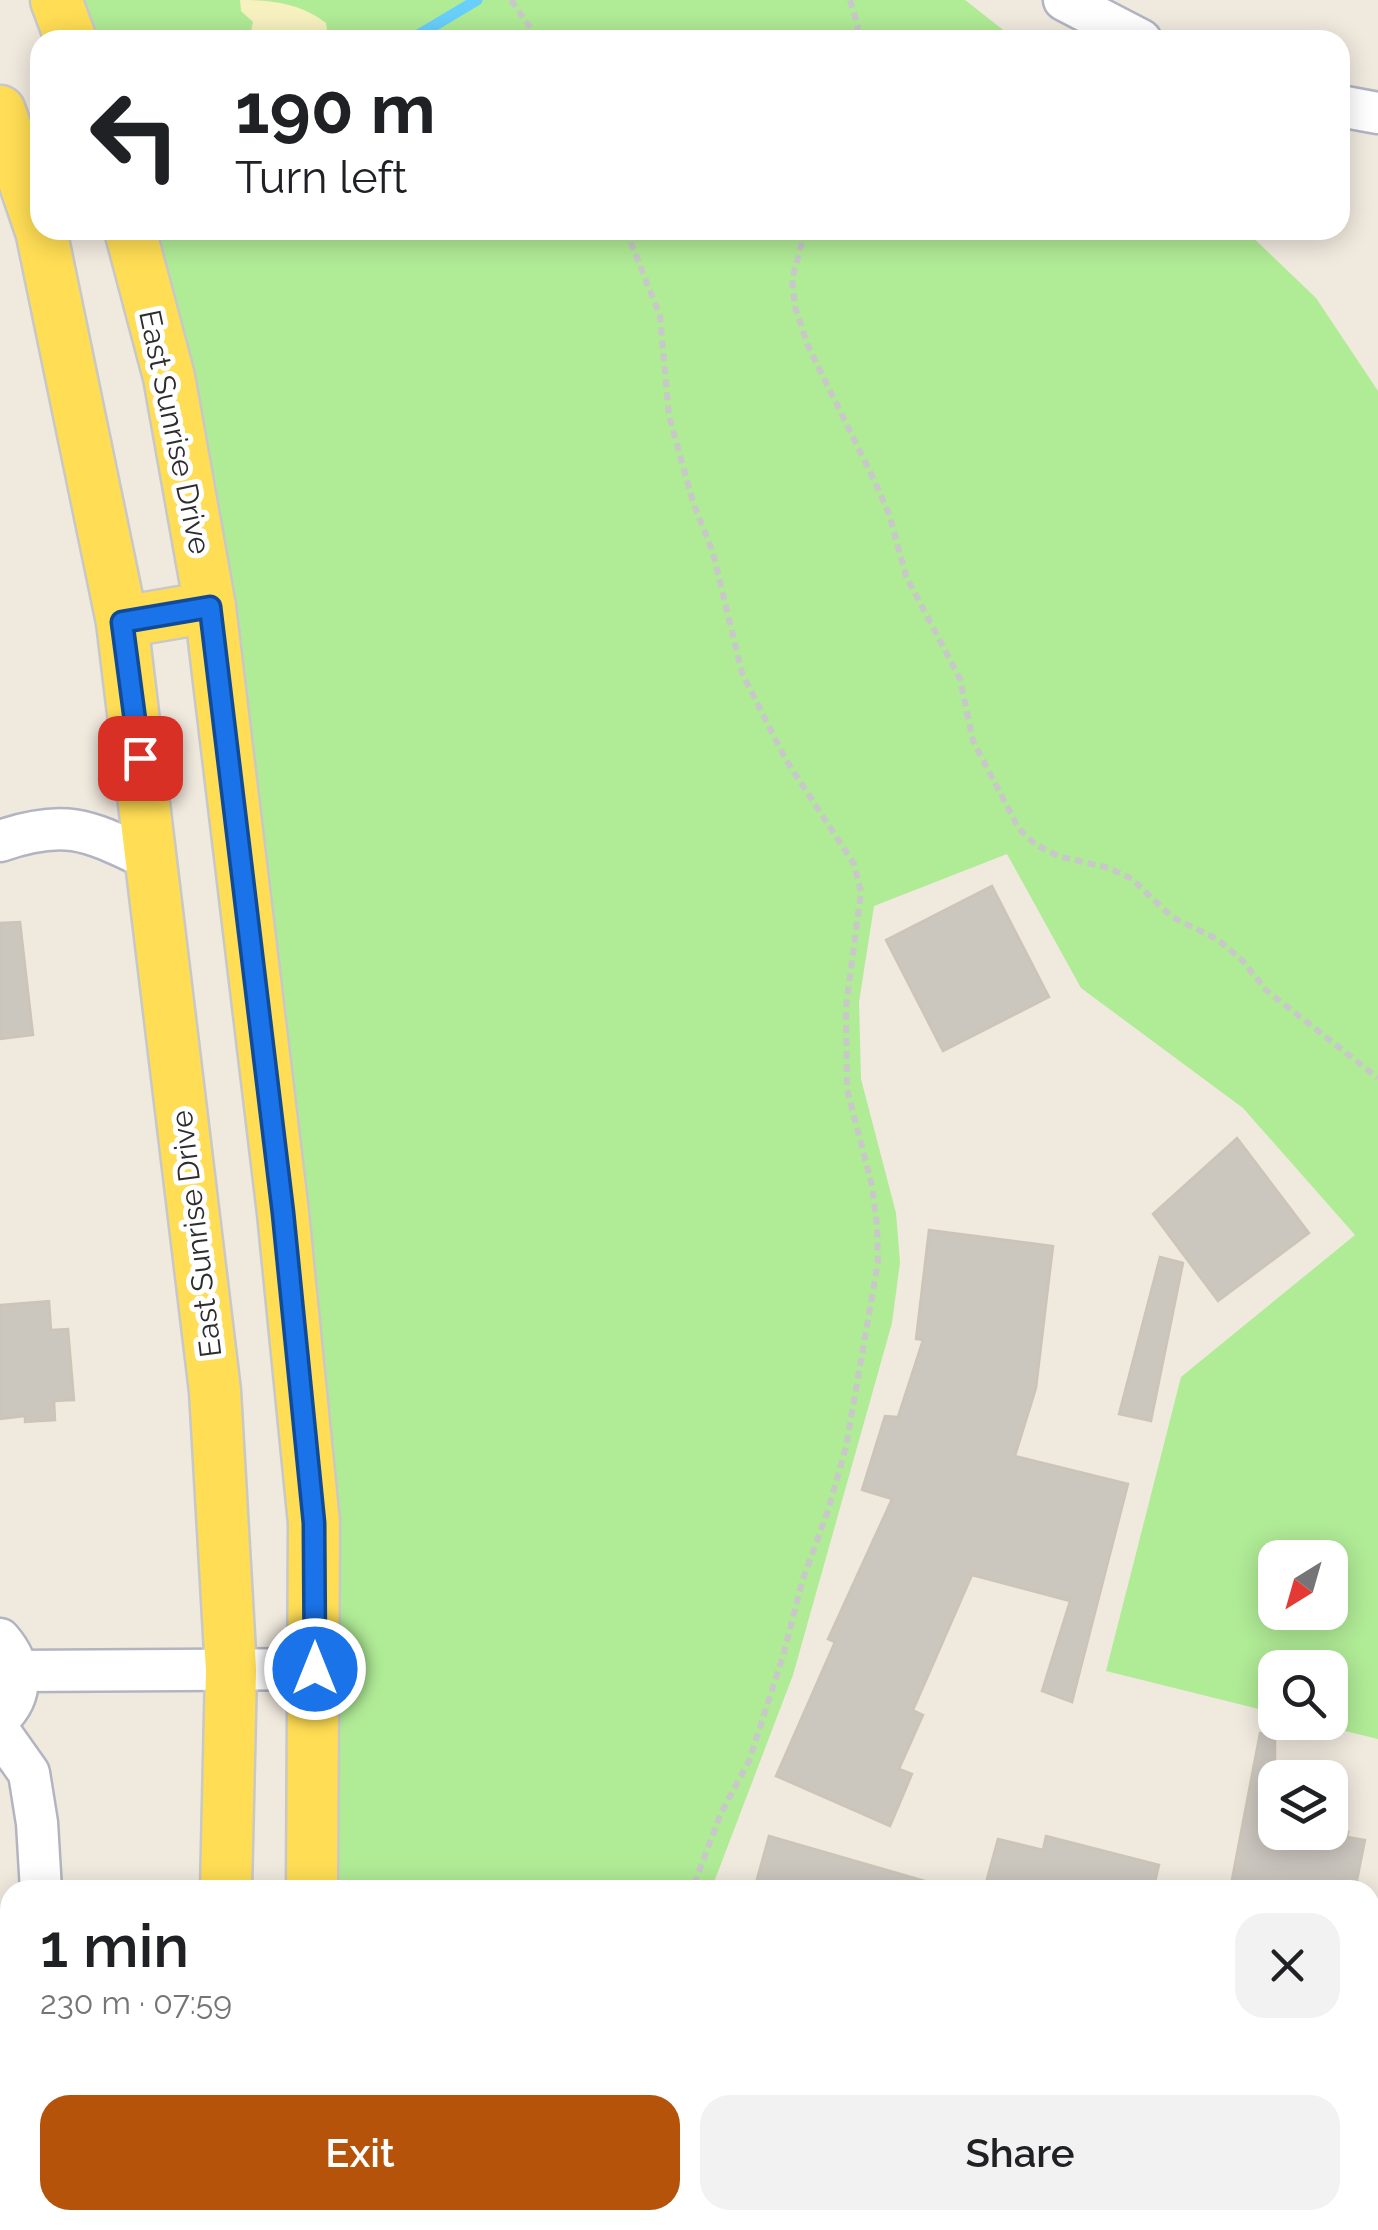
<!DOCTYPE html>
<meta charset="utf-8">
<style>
body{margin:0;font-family:Raleway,sans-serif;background:#f2f2f2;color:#202124;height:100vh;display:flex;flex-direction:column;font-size:38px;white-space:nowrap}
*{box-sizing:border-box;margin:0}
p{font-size:32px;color:#757577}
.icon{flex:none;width:55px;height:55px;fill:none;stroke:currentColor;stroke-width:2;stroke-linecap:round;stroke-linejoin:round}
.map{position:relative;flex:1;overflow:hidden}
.panel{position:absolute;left:0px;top:1880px;width:1380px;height:350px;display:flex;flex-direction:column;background:#fff;border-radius:30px 30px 0 0;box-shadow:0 5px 25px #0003}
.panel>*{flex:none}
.banner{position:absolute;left:30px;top:30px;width:1320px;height:210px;border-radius:30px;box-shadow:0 5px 25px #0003;background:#fff;color:#202124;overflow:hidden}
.needle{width:65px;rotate:217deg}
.fabs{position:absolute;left:1258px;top:1540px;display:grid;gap:20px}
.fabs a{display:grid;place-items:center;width:90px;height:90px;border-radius:20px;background:#fff;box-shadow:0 5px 25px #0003;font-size:50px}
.pin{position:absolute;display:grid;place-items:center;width:85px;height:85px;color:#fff;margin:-42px;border-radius:20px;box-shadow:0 5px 15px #0006}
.me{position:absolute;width:110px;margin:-55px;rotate:0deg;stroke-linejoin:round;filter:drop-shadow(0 0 8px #0008)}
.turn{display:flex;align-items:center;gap:35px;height:210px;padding:0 40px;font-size:45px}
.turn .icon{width:130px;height:130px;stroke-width:2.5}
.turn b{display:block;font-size:70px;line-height:85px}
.round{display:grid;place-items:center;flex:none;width:105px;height:105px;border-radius:30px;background:#f2f2f2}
.headline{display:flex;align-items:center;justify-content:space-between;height:170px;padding:0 40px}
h1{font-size:60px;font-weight:600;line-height:75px}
.primary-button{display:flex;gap:20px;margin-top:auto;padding:20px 40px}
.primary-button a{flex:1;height:115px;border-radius:30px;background:#b45309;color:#fff;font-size:40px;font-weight:600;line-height:115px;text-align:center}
.primary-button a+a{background:#f2f2f2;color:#202124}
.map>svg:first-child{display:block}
.green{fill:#b0eb96;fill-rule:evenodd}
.sand{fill:#f7f0bf}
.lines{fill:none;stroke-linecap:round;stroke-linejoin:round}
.stream{stroke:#68cffb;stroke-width:11}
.building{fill:#cbc6be;stroke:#ccc5b7;stroke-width:2.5}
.minor-casing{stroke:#b2b4c2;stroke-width:45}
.major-casing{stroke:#c8c8c8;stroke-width:55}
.path{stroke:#c8c8c8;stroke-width:6;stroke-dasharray:8 5;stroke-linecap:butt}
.minor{stroke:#fff;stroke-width:40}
.major{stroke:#ffdd54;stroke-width:50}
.route-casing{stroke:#114b97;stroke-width:25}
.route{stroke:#1a73e8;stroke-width:18}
.labels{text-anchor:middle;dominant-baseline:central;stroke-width:10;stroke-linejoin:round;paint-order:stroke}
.street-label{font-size:30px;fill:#2d2d2d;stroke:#fff}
</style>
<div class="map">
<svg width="1378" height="2230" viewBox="0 0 1378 2230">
<rect width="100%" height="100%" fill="#f0e9de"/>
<g class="green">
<path d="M56 0H965L1016 40H71Z"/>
<path d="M130 230H1245L1316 298 1378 391V1739L1312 1723 1330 1722V1668H1275V1713L1106 1671 1181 1377 1355 1235 1243 1108 1081 988 1007 854 874 906 859 1002 861 1079 896 1213 900 1262 892 1323 793 1675 711 1890H312L283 1213ZM1275 1558H1330V1612H1275Z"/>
<path d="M273 2220H623L620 2230H271Z"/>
</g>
<path class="sand" d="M240 0C270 0 301 3 326 23L328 37 249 40 253 22 241 11Z"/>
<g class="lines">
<path class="stream" d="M410 40 477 0"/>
</g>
<g class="building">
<path d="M992 886 1049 997 943 1051 886 940Z"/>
<path d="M20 922 33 1035 0 1039V923Z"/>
<path d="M1237 1138 1309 1233 1218 1301 1153 1214Z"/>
<path d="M929 1230 1053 1246 1036 1388 1015 1456 1128 1484 1072 1702 1042 1691 1070 1601 972 1575 913 1710 923 1715 899 1769 912 1774 890 1826 776 1776 835 1642 828 1639 892 1499 862 1490 885 1416 898 1417 923 1340 916 1339Z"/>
<path d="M1160 1257 1183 1263 1151 1421 1119 1414Z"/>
<path d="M49 1301 51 1330 68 1329 74 1400 54 1401 55 1420 25 1422V1416L0 1419V1305Z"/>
<path d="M1260 1733 1275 1734V1832H1348L1347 1837 1365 1840 1355 1890H1230Z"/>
<path d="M769 1836 928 1882 927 1890H754Z"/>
<path d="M1046 1836 1159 1865 1153 1890H984L998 1839 1043 1850Z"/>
</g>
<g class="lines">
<defs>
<g id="minor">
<path d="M1064 0 1141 40"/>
<path d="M1340 106 1378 113"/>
<path d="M0 841C69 817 91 832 153 861"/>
<path d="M0 1639C22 1664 25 1694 0 1718"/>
<path d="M18 1671 315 1669"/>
<path d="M0 1732 29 1773 37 1823 41 1890"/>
</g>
<g id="major">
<path d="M56 0 71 40"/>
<path d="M0 111 40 228"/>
<path d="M41 230 122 622 215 1391 231 1670 226 1890"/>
<path d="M130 230 169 377 210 607 283 1213 314 1523 312 1890"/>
<path d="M122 622 210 607"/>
<path d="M180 2230 182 2220"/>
<path d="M271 2230 273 2220"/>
</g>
</defs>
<use href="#minor" class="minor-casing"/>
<use href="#major" class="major-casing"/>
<g class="path">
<path d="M511 0 539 40"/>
<path d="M850 0 858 26 855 40"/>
<path d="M626 230 660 316 669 416 693 502 713 553 742 673 786 760 854 864 861 892 846 1007 847 1089 872 1186 877 1226 878 1262 846 1447 828 1510 802 1582 783 1656 749 1761 721 1813 692 1890"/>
<path d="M805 230 792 280 795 307 808 346 875 482 889 514 906 576 960 679 973 741 1019 829 1035 844 1058 856 1109 868 1132 879 1172 917 1217 939 1242 960 1266 990 1378 1078"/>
<path d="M582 2230 587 2220"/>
</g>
<use href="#minor" class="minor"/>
<use href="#major" class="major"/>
</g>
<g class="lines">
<defs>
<path id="route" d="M140 758 122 622 210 607 283 1213 314 1523 315 1669"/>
</defs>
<use href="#route" class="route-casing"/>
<use href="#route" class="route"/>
</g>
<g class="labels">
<g class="street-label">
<text transform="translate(175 432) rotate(78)">East Sunrise Drive</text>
<text transform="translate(196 1234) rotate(-97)">East Sunrise Drive</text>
</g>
</g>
</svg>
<div class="fabs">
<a><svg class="needle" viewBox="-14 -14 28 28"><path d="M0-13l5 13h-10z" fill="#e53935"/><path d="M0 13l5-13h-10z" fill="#757577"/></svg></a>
<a><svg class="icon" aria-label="search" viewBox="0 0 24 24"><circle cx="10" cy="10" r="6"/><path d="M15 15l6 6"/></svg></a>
<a><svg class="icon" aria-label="layers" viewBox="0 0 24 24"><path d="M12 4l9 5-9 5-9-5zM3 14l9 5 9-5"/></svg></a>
</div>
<div class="pin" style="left:140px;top:758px;background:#d93025"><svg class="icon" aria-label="arrive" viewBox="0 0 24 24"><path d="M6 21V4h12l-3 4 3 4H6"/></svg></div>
<svg class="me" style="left:315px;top:1669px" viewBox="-20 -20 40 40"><circle r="17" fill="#1a73e8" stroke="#fff" stroke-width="3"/><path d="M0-11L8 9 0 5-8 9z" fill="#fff"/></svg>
<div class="banner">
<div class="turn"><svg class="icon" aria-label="left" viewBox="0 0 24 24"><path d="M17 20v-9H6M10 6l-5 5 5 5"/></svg><div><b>190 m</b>Turn left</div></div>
</div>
<section class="panel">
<div class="headline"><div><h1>1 min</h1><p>230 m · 07:59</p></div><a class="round"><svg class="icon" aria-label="close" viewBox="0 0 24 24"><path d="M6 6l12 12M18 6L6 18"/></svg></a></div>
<div class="primary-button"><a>Exit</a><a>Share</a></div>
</section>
</div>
